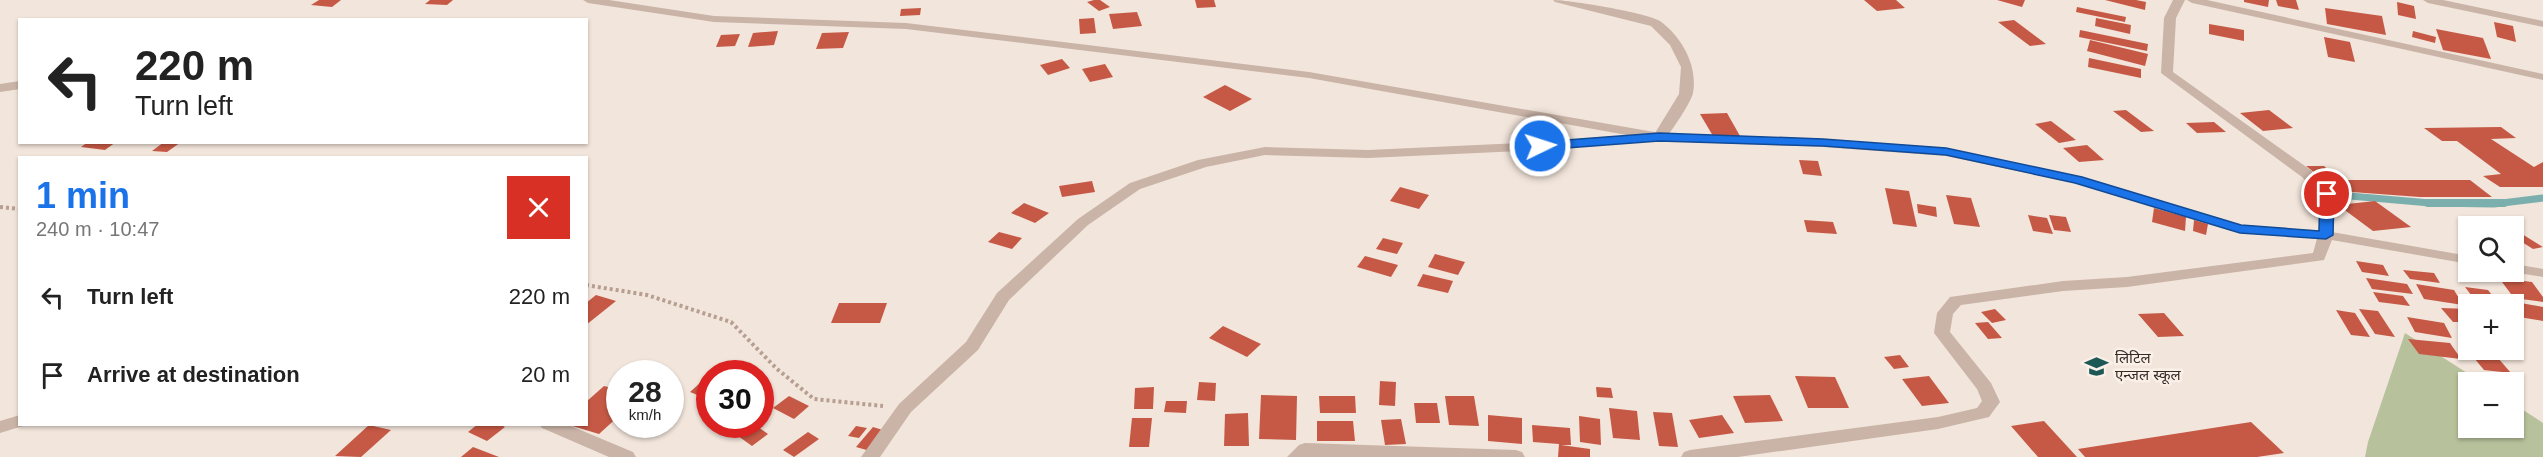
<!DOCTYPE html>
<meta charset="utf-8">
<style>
body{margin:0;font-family:Arial,"Noto Sans Devanagari",sans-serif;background:#f6f6f6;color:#222;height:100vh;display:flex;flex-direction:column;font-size:22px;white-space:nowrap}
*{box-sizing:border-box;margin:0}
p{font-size:20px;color:#767676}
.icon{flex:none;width:33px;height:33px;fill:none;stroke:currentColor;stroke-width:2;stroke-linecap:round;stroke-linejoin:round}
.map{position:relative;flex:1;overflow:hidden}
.side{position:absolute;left:18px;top:156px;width:570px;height:270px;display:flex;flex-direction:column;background:#fff;border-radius:0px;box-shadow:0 2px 4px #0004}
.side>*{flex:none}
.top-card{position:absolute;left:18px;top:18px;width:570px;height:126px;border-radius:0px;box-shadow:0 2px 4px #0004;background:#fff;color:#222;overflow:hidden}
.controls{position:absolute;left:2458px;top:216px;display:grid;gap:12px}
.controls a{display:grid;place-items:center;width:66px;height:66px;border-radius:0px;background:#fff;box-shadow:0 2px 4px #0004;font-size:30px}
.speed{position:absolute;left:606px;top:360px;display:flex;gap:12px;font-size:30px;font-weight:700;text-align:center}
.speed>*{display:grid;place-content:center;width:78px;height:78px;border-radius:50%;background:#fff;box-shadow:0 2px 4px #0004;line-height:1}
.speed small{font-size:15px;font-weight:400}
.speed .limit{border:9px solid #d22;background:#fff;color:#111}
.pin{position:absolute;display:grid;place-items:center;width:51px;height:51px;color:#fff;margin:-26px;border:3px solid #fff;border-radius:50%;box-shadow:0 2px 6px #0007}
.me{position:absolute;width:66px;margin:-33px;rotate:86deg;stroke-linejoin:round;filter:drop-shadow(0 0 4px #0008)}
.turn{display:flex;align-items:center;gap:21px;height:126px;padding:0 18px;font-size:27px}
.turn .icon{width:78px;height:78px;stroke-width:2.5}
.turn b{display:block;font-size:42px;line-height:51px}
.round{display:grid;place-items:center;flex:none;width:63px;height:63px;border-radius:0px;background:#f6f6f6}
.head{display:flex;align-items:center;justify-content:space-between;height:102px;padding:0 18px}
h1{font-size:36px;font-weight:700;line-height:45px;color:#1a73e8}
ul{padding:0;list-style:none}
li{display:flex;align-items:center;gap:18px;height:78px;padding:0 18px}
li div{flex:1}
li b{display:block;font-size:22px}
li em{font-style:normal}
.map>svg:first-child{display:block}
.green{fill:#b7c19b}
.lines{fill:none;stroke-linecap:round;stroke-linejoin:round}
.stream-far1{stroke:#7aafad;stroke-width:7}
.stream{stroke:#7aafad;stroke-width:8}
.building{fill:#c65945}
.path{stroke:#b69e91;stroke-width:4;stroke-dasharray:3 3;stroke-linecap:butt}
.service{fill:#cab4a7;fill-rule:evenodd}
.minor{fill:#cab4a7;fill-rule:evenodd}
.route{fill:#1a73e8;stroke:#114b97;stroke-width:1.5}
.labels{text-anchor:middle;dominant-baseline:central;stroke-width:5;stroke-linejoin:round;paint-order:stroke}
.poi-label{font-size:15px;fill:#362b28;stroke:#faf0e8;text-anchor:start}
</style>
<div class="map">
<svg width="2543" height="457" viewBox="0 0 2543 457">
<rect width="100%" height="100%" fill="#f2e5db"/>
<path class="green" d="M2405 333 2481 382H2469V428H2514V404L2543 423V457H2365L2368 442Z"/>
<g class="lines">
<path class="stream-far1" d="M2327 194 2430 203 2494 204 2543 198"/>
<path class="stream" d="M2428 203H2504"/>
</g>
<g class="building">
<path d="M319 0H341L332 7 311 5Z"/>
<path d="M430 0H453L447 5 425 4Z"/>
<path d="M1094 0H1100L1110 7 1099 11 1087 2Z"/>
<path d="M1195 0H1214L1216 7 1197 8Z"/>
<path d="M1864 0H1896L1905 8 1877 11Z"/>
<path d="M1997 0H2025L2022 7Z"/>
<path d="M2105 0H2136L2146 2 2145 10Z"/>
<path d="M2244 0H2269L2268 7 2244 2Z"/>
<path d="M2276 0H2296L2299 10 2278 6Z"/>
<path d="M2397 2 2414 6 2416 19 2398 15Z"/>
<path d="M2077 7 2126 17 2125 22 2076 12Z"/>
<path d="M921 8 920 15 900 16 901 9Z"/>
<path d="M2325 8 2382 16 2386 35 2327 24Z"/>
<path d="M1137 12 1142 26 1113 29 1109 14Z"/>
<path d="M1094 18 1096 33 1080 34 1079 19Z"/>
<path d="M2096 18 2131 25 2130 34 2095 26Z"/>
<path d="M2014 20 2046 44 2030 46 1998 22Z"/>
<path d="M2494 22 2513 26 2516 42 2497 37Z"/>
<path d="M2209 24 2244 30V41L2209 34Z"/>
<path d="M2436 29 2483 38 2491 59 2443 50Z"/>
<path d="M2080 30 2148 44 2147 51 2079 37Z"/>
<path d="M778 31 774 45 748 47 753 33Z"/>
<path d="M2413 31 2436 37 2435 43 2412 37Z"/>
<path d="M849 32 843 48 816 49 822 33Z"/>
<path d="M740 34 735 46 716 47 721 35Z"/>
<path d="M2324 37 2350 42 2355 62 2328 57Z"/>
<path d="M2090 40 2148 54 2145 66 2087 51Z"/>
<path d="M2089 58 2141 69V78L2088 67Z"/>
<path d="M1062 59 1070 68 1048 75 1040 65Z"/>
<path d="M1105 64 1113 77 1090 82 1082 69Z"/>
<path d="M1225 85 1252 99 1230 111 1203 97Z"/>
<path d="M2126 110 2154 131 2141 132 2113 111Z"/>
<path d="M2269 110 2293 128 2263 131 2240 113Z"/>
<path d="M1727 113 1740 136H1713L1700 114Z"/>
<path d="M2051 121 2076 140 2059 143 2035 124Z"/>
<path d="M2214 122 2226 132 2197 133 2186 123Z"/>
<path d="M2501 127 2516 138 2491 139 2534 167 2543 162V187H2500L2483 176 2501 174 2457 141H2442L2424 128Z"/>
<path d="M88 142H116L105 150 81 147Z"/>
<path d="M164 142H181L167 152 152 151Z"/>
<path d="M2087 145 2104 160 2079 162 2063 148Z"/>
<path d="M1799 160 1818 161 1822 176 1803 174Z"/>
<path d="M2306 166H2324L2339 180H2470L2492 197H2420L2338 191Z"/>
<path d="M1092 181 1095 192 1062 197 1059 186Z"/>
<path d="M1400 187 1429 195 1419 209 1390 201Z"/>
<path d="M1885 188 1909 191 1917 227 1893 224Z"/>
<path d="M1946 195 1971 198 1980 227 1954 224Z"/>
<path d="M2375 201 2411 227 2373 231 2338 205Z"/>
<path d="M1024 203 1049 213 1035 223 1011 213Z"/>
<path d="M1917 204 1936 207 1937 217 1918 213Z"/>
<path d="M2154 208 2186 217 2185 231 2152 222Z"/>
<path d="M2028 215 2047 218 2053 234 2033 231Z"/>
<path d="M2049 215 2066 217 2071 232 2054 230Z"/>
<path d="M1804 220 1833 222 1837 234 1807 232Z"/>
<path d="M2194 220 2208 224 2206 235 2193 231Z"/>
<path d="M2514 229 2543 247 2533 249 2514 237Z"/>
<path d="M999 232 1022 238 1012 249 988 242Z"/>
<path d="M1383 238 1403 243 1397 254 1376 249Z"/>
<path d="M1435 254 1465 262 1458 275 1428 267Z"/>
<path d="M1365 256 1398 265 1391 277 1357 267Z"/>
<path d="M2356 261 2383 265 2389 276 2362 272Z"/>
<path d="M2403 270 2434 273 2440 283 2410 279Z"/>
<path d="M1423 274 1453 281 1448 293 1417 286Z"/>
<path d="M2366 278 2407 284 2413 294 2372 289Z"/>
<path d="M2499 278 2532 282 2543 297V302L2514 298Z"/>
<path d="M2416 284 2454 290 2463 305 2424 299Z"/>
<path d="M2465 287 2488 290 2499 304H2478Z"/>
<path d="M2373 292 2403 296 2410 306 2379 302Z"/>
<path d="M596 295 616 301 586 325V303Z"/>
<path d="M2509 301 2543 307V321L2519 317 2514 304Z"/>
<path d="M839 303H887L880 323H831Z"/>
<path d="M2441 308 2469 309V322H2453Z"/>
<path d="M1995 309 2006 320 1992 323 1981 312Z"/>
<path d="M2359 309 2378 311 2395 337 2375 334Z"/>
<path d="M2336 310 2355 313 2370 337 2351 335Z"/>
<path d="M2164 313 2184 336 2158 337 2138 314Z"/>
<path d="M2407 317 2444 323 2452 338 2415 332Z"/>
<path d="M1988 322 2002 338 1988 339 1975 323Z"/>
<path d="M1223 326 1261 344 1247 357 1209 338Z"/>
<path d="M2408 339 2450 343 2461 359 2419 354Z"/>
<path d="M2465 347 2491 350 2511 373 2484 370Z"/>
<path d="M1900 355 1909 367 1894 369 1884 357Z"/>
<path d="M710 374V400L690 392Z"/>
<path d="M1795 376 1835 377 1849 408H1808Z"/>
<path d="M1929 376 1949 403 1922 406 1902 379Z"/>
<path d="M1380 381 1396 382 1395 406 1379 405Z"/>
<path d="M1199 382 1216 383 1215 401 1197 400Z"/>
<path d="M604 386 620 390V415L599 434 569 425 586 424V402Z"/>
<path d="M1154 387 1153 409H1134L1135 388Z"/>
<path d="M1596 387 1611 388 1613 398 1597 397Z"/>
<path d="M1261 395 1297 396 1296 440 1259 439Z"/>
<path d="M1770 395 1783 421 1745 423 1733 396Z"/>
<path d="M789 396 809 406 794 419 773 408Z"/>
<path d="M1319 396H1355L1356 413H1320Z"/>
<path d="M1445 396H1474L1479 426 1449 425Z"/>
<path d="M1166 401H1187L1186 413 1164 412Z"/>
<path d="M1414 403H1437L1440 423H1416Z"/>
<path d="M1609 408 1637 411 1640 440 1613 438Z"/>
<path d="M1653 412 1672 413 1678 447 1659 446Z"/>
<path d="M1248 413 1249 446H1224L1225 414Z"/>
<path d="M1488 415 1522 418V444L1488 441Z"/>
<path d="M1722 415 1734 433 1699 438 1689 420Z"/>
<path d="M1579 416 1600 419 1601 445 1580 442Z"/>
<path d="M1132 418H1152L1149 447H1129Z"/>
<path d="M1401 419 1406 444 1385 445 1381 420Z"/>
<path d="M1317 421H1353L1355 441H1317Z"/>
<path d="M2044 421 2077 457H2038L2011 426Z"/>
<path d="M2251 422 2284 453 2257 457H2085L2078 449Z"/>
<path d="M478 424H499L505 427 487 441 468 432Z"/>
<path d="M732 424H754L768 434 752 446 727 428Z"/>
<path d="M369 425 391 430 361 457 335 456Z"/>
<path d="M1532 425 1570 428 1571 445H1561L1590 449V457H1558L1559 444 1533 442Z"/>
<path d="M856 426 867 428 859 438 848 436Z"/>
<path d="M873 427 886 431 870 451 856 447Z"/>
<path d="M808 432 819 439 794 457 783 450Z"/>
<path d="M473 447 499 457H461Z"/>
</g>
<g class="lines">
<g class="path">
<path d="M0 207 20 209"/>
<path d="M586 285 647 295 731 322 777 369 814 399 883 406"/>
</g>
<g class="service">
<path d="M583 0H609L714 16 906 23 1309 72 1660 133 1823 139 1946 148 2083 177 2241 225 2326 231 2469 256V264L2326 239 2240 233 2075 183 1946 156 1823 147 1660 141 1309 78 906 29 714 22 588 3Z"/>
<path d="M2187 0H2207L2543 74V80L2192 3Z"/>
<path d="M2423 0H2443L2543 21V27L2428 3Z"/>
<path d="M2514 264 2543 269V277L2511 272H2514Z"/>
</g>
<g class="minor">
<path d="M1553 0C1571 0 1647 13 1660 21 1682 37 1698 66 1693 93 1690 105 1672 129 1665 140L1540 150 1368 158 1265 155 1206 167 1140 189 1088 225 1009 300 978 350 911 412 880 457H861L899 404 966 342 997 293 1078 219 1130 183 1198 160 1265 147 1368 150 1540 142 1655 133 1679 94 1681 67 1670 45 1651 26 1555 2Z"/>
<path d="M2173 0H2185L2176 18 2173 72 2312 171 2334 194V235L2324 260 2127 287 2063 291 1961 305 1953 314 1950 332 1991 383 2000 402 1989 417 1938 429 1738 457H1681L1684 452 1690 450 1938 417 1977 408 1982 401 1977 389 1934 333 1937 313 1950 297 2063 281 2127 277 2313 253 2318 235 2320 195 2302 177 2161 73 2164 18Z"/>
<path d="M20 81V89L0 92V84Z"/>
<path d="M20 415V424L26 425 0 433V421Z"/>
<path d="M539 424H566L633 452 636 457H609L542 428Z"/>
<path d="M1305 443 1516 450 1522 452 1525 457H1287L1299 445Z"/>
</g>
</g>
<path class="route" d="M1659 133 1823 139 1946 148 2082 177 2241 225 2319 231 2320 194 2327 190 2334 194 2333 235 2326 239 2240 233 2075 183 1946 155 1823 146 1659 141 1540 150 1534 146 1540 142Z"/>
<defs>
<symbol id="school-bare" viewBox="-9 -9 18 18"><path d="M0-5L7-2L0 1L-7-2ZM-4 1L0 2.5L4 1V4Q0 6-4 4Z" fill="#1d5857" stroke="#faf0e8" stroke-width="2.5" paint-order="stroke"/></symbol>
</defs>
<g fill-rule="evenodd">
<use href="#school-bare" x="2080" y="350" width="33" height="33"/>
</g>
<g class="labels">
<g class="poi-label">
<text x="2115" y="357">लिटिल<tspan x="2115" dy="17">एन्जल स्कूल</tspan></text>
</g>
</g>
</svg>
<div class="controls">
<a><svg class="icon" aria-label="search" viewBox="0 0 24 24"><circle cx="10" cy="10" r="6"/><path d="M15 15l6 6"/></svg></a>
<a>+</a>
<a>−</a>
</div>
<div class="speed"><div>28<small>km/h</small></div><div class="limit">30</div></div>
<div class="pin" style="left:2327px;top:194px;background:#d93025"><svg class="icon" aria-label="arrive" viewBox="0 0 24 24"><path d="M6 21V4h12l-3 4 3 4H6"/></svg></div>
<svg class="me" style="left:1540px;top:146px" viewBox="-20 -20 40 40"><circle r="17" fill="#1a73e8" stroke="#fff" stroke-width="3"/><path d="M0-11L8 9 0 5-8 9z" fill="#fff"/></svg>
<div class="top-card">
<div class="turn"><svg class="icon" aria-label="left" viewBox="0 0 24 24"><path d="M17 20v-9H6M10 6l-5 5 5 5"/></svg><div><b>220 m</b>Turn left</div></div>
</div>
<section class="side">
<div class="head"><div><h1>1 min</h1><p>240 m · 10:47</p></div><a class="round" style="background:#d93025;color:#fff"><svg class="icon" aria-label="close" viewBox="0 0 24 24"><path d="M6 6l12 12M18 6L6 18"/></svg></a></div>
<ul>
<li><svg class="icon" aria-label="left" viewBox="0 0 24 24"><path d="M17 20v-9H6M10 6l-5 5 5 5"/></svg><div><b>Turn left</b></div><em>220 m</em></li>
<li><svg class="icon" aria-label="arrive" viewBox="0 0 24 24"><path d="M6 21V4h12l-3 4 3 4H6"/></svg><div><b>Arrive at destination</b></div><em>20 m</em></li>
</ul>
</section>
</div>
